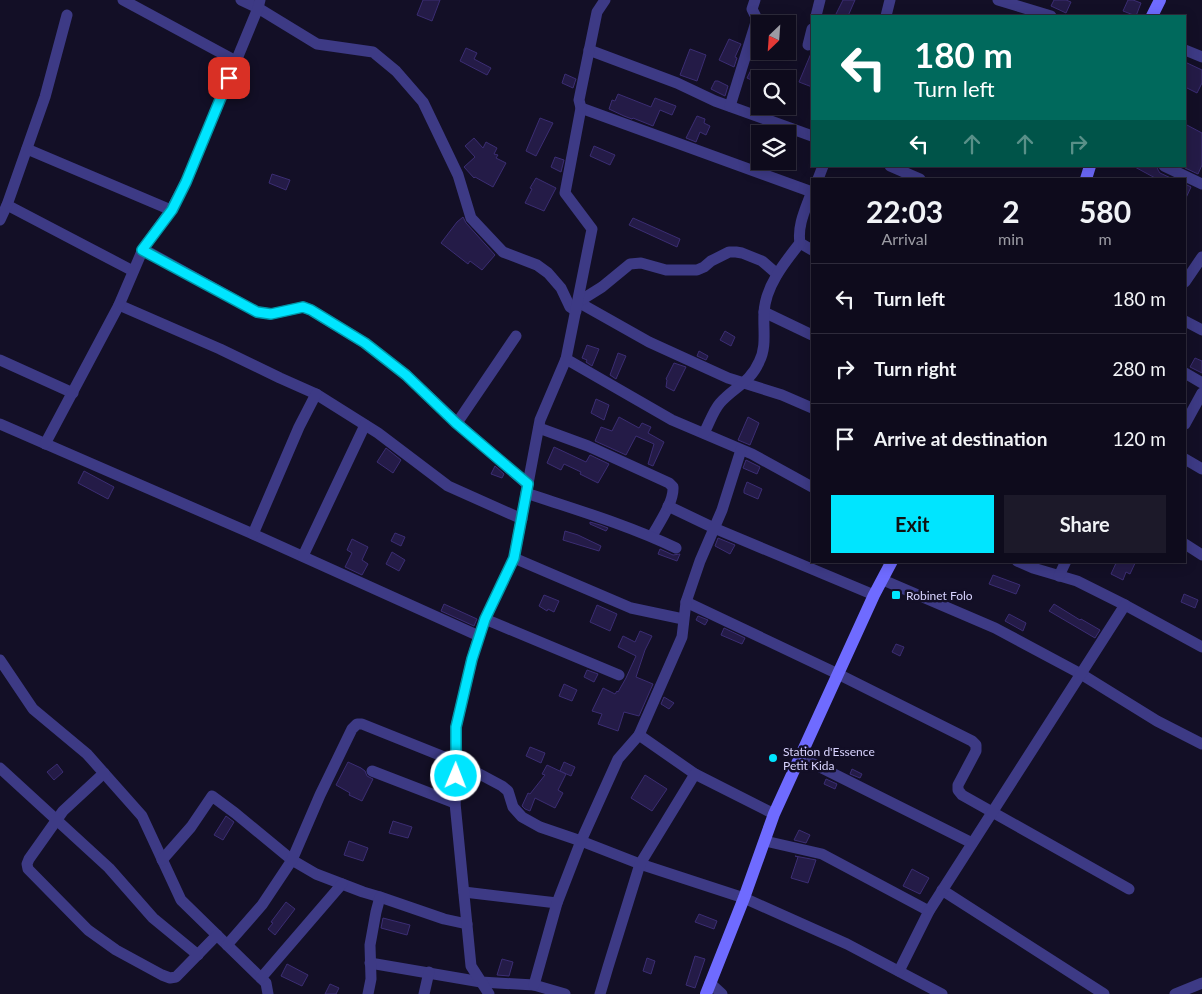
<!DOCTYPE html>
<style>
body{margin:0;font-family:Lato,sans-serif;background:#1c1929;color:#f1f3f6;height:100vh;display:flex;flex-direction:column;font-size:19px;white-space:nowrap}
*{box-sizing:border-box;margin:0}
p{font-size:16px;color:#9b9ba3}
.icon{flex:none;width:28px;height:28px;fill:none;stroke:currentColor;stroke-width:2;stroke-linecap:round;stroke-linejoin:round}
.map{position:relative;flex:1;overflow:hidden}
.side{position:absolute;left:811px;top:178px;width:375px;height:385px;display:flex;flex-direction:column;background:#0e0b1c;border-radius:0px;box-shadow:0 2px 12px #0003,0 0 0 1px #2e2b3b}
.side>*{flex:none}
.top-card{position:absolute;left:811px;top:15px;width:375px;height:152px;border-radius:0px;box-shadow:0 2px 12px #0003,0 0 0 1px #2e2b3b;background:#00695c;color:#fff;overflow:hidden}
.needle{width:32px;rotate:205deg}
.fabs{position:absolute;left:751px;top:15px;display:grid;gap:10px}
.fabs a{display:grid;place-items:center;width:45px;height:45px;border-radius:0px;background:#0e0b1c;box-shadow:0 2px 12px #0003,0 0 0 1px #2e2b3b;font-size:25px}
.pin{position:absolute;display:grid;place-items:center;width:42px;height:42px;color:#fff;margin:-21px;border-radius:10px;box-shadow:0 2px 8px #0006}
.me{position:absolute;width:55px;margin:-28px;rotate:1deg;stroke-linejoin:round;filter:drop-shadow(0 0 4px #0008)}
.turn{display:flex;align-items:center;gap:18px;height:105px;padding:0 20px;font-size:22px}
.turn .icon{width:65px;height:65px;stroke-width:2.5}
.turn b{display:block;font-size:35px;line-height:42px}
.lanes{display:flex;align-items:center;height:48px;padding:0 20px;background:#0003;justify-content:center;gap:25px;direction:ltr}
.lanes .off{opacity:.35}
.eta{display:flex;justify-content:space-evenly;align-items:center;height:85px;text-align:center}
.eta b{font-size:30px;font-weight:700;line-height:35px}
.primary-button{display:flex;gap:10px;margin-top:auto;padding:10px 20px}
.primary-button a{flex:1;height:58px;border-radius:0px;background:#00e5ff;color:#111;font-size:20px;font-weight:700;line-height:58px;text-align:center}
.primary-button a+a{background:#1c1929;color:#f1f3f6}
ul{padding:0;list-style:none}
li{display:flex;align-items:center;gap:15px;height:70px;padding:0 20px;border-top:1px solid #2e2b3b}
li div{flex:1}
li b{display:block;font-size:19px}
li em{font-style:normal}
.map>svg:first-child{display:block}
.building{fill:#241b47;stroke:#3b2d73}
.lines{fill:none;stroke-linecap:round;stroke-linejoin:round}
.street{stroke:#3d3a85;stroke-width:11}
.secondary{stroke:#6f6bff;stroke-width:12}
.route-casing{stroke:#0095a6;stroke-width:12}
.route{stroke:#00e5ff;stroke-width:9}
.poi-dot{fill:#00e5ff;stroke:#130f26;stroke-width:2}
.labels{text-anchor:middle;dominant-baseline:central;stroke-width:5;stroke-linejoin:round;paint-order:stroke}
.poi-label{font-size:12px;fill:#d9d4ff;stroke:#130f26;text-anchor:start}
</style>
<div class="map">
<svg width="1202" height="994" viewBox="0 0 1202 994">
<rect width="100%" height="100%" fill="#130f26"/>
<g class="building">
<path d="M423 0H440L432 21 417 15Z"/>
<path d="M843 0H855L848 16H835Z"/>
<path d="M1054 0H1066L1071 2 1066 13 1051 6Z"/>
<path d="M1128 0H1133L1141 3 1136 16 1123 11Z"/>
<path d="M729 39 741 44 735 57 737 58 734 67 719 60Z"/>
<path d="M466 48 477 53 474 59 491 68 487 75 460 61Z"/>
<path d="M690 49 706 55 697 81 680 75Z"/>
<path d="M812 51V87L799 82Z"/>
<path d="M1185 62 1202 70V83L1197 93 1185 87Z"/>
<path d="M751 70 762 75 758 83 747 78Z"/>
<path d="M565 74 576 79 573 88 562 83Z"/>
<path d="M715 81H718L728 86 725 96 711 89Z"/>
<path d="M618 94 651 107 655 98 676 106 672 115 660 110 653 126 633 118 632 119 624 116 609 109 612 100 615 101Z"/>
<path d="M697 116 705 119 704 123 710 126 706 135 700 132 696 142 686 138Z"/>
<path d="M540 118 553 123 536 156 526 151Z"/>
<path d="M1185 124 1202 133V165L1198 174 1185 168Z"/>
<path d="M474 138 483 148 486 142 497 148 494 154 498 155 496 158 506 163 493 187 475 177 474 178 464 167 475 157 465 146Z"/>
<path d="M594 146 615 155 610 165 590 156Z"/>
<path d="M555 157 564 160 561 172 551 167Z"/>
<path d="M1133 166H1157L1158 170 1160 173 1173 179H1157Z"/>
<path d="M272 174 290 180 286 190 269 183Z"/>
<path d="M536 178 556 188 544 211 525 203 532 189 530 188Z"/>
<path d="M1185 184 1191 187 1185 200Z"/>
<path d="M463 217 466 223 495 255 482 270 470 261 468 264 441 243 457 222Z"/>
<path d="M633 218 680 239 677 247 629 225Z"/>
<path d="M725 331 735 337 731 346 720 340Z"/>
<path d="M587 345 599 349 592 366 586 362 587 360 582 358Z"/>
<path d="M699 351 708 356 706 360 697 356Z"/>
<path d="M618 353 626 356 616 379 610 375Z"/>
<path d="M1195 358 1202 361V373L1190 367Z"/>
<path d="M674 363 686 367 674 391 666 387 667 380 666 379Z"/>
<path d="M596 399 609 405 604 420 591 413Z"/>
<path d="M619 417 639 428 642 423 651 427 648 433 664 442 653 466 648 464 654 444 636 436 626 455 595 441 601 427 612 431Z"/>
<path d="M748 417 759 423 750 445 738 440Z"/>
<path d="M554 447 586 462 590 455 609 464 598 483 580 474 581 472 564 464 561 470 547 463Z"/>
<path d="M386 448 401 460 393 473 377 462Z"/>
<path d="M746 460 760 467 757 474 743 468Z"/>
<path d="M495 466 504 474 502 478 491 474Z"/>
<path d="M84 471 114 487 108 499 78 483Z"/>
<path d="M747 482 762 489 758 499 744 493V490Z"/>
<path d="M590 522 600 525 608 528 606 531 590 524Z"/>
<path d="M565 531 578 535 601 546 599 551 563 540Z"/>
<path d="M395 533 405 537 401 546 391 541Z"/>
<path d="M718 538 735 545 730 554 715 546Z"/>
<path d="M352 539 368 547 362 560 368 564 362 575 345 567 352 553 347 550Z"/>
<path d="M660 549 673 555 680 554 677 561 658 554Z"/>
<path d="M392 552 405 560 399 571 386 564Z"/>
<path d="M1117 561H1136L1130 574 1126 572 1123 580 1111 574Z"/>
<path d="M993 575 1020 585 1016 594 989 584Z"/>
<path d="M1184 594 1198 600 1195 608 1181 602Z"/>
<path d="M544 595 559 601 554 612 548 609 547 611 539 606Z"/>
<path d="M444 604 477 619 474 626 441 611Z"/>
<path d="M1054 604 1080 620 1081 619 1100 630 1095 638 1049 611Z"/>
<path d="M597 605 617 614 610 631 590 622Z"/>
<path d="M1009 614 1026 623 1023 631 1005 621Z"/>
<path d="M698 616 708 620 705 625 696 620Z"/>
<path d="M724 628 745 638 742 644 721 635Z"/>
<path d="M640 631 652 636 645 650 636 677 653 684 639 716 624 712 618 731 598 724 602 714 592 711 603 688 615 694 617 691 618 692 626 678 636 656 618 647 623 636 635 642Z"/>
<path d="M896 644 904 647 900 656 892 652Z"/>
<path d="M587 670 598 674 594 682 584 677Z"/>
<path d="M564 684 577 690 572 701 559 696Z"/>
<path d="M664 697 674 703 669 709 661 704Z"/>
<path d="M530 747 545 753 541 763 526 756Z"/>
<path d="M348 762 361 768 365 771 367 776 373 779 362 801 349 795 350 793 336 785Z"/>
<path d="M564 762 575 767 571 776 560 771Z"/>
<path d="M57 764 63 772 54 780 47 772Z"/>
<path d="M547 765 566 774 558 790 563 793 555 808 535 798 530 811 525 809 522 806 528 793 530 794 545 775 542 774Z"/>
<path d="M852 769 862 774 860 778 850 774Z"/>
<path d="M645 775 667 789 652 811 631 798Z"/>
<path d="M826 779 837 784 835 789 824 784Z"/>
<path d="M226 816 234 822 223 840 214 835Z"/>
<path d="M393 821 412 827 408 838 389 833Z"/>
<path d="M799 830 810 835 806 843 794 840Z"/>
<path d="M349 841 368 848 363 861 344 855Z"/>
<path d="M795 856 816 860 808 883 791 878 798 857Z"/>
<path d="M912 869 929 878 920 894 903 886Z"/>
<path d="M286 902 295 909 275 935 268 929 273 923 271 922Z"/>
<path d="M699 914 717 921 714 929 695 922Z"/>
<path d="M383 918 410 925 407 935 381 928Z"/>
<path d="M695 956 705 959 695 988 686 985Z"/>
<path d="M647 958 655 961 651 974 643 971Z"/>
<path d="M502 959 513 962 509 976 497 975Z"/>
<path d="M287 964 308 975 302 986 281 976Z"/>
<path d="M330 984 339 988 336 994H325Z"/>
</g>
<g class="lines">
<g class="street">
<path d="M123 0 236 61"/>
<path d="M241 0 258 8 317 44 373 52 396 71 423 102 458 175 471 218 503 252 537 265 548 273 561 288 570 307 576 311"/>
<path d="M998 0 1051 16"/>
<path d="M816 16 820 0"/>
<path d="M886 16 890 0"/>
<path d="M808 45 812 29"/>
<path d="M589 50 677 83 715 101 812 136"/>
<path d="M1185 50 1202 57"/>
<path d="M730 106 757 19 752 9 755 0"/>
<path d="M581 108 812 192"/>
<path d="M27 149 171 210"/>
<path d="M890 166 920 179"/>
<path d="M1164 166 1202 184"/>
<path d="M818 179 823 166"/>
<path d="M812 191C806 208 797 225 800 243L812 250"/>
<path d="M7 205 133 271"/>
<path d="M0 220 7 205 45 97 67 15"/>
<path d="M143 249 257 312 271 314 303 307 311 310 365 343 406 375 457 423 528 485"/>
<path d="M1185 282 1202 257"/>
<path d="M578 302 649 342 728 378 782 395 812 408"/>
<path d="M578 302 602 287 630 264 641 263 666 270H697L704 267 711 261 729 252H736L742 253 762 261 777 274"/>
<path d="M119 305 220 349 280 378 316 394 378 433 448 486 522 519"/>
<path d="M764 312 812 335"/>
<path d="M1185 321 1202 330"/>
<path d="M566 359 672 420 752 454 812 487"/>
<path d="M0 360 73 393"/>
<path d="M1185 373 1202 383"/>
<path d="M457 423 516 336"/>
<path d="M0 424 253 534 479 636"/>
<path d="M1185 424 1202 393"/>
<path d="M539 428 588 446 669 483 673 487C674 502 659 523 652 536"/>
<path d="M704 433C709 424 713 411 720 403 734 387 750 383 759 362 767 347 763 330 764 313 765 287 784 263 800 243"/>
<path d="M45 444 119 305 143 249 171 210 186 182 258 8 260 0"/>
<path d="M1185 459 1202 469"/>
<path d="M526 493C577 510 628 525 676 548"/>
<path d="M668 506 714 528 874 595"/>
<path d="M253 534 299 427 316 394"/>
<path d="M1185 544 1202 555"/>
<path d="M303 556 365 425"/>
<path d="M514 558 631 608 683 619"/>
<path d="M1017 561 1033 568 1077 581 1125 605 1202 647"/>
<path d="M1059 576 1066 561"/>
<path d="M883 580 995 628 1081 674 1157 721 1202 744"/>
<path d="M686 602 838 674 972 741 976 745V751L958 785V790L962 795 1129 889"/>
<path d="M485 619 619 675"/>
<path d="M0 660 33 709 87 754 142 816 181 900 266 983 268 994"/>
<path d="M639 735 695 774 774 814"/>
<path d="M800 757 972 843"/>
<path d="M0 768 109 868 153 918 198 955"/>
<path d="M372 771 455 803"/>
<path d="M104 773 63 811 29 859 27 864 28 869 88 930 116 950 162 975 170 978 176 977 217 935"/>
<path d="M765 841 822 854 929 911"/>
<path d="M162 860 191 827 212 796 235 813 292 860 316 874 363 892 380 897 444 919 467 924"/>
<path d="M942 890 1104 994"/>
<path d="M464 892 557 903"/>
<path d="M227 945 262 905 292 860 320 795 352 729 357 724H362L457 762 502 786 508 791 513 807 522 817 540 827 581 841 640 864 744 898 847 944 942 994"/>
<path d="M370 963 481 982 534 985 565 994"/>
<path d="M899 971 929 911 1125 605"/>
<path d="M261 978 342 884"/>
<path d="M710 983 722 994"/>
<path d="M534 985 557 903 581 841 618 759 639 735 682 637 686 602 700 561 722 510 741 450"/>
<path d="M368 994 371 979 370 945 376 912 380 897"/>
<path d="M424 994 429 972"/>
<path d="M489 994 471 966 455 803 457 762 456 727 472 659 479 636 485 619 514 558 540 420 566 359 592 229 565 193 581 108 579 100 597 12 605 0"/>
<path d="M600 994 608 967 640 864 695 774"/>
<path d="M1175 994 1202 983"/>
</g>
<g class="secondary">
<path d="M1152 16 1160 0"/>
<path d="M1086 179 1090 166"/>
<path d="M706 994 744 898 774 814 874 595 892 561"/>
</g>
</g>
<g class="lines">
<defs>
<path id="route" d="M229 78 186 182 172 210 142 250 257 312 271 314 303 307 311 310 365 343 406 375 456 423 528 484 514 558 485 619 472 659 456 727V776"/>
</defs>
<use href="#route" class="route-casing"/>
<use href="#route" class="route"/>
</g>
<g class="poi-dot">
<rect x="891" y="590" width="10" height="10" rx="2.5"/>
<circle cx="773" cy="758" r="5"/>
</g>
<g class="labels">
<g class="poi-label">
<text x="906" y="595">Robinet Folo</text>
<text x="783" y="751">Station d'Essence<tspan x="783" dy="14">Petit Kida</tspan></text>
</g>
</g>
</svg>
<div class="fabs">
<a><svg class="needle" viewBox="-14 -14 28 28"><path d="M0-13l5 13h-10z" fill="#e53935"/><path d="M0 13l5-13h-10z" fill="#9b9ba3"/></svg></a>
<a><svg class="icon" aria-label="search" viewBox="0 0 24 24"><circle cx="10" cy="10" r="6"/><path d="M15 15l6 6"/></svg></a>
<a><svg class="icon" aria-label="layers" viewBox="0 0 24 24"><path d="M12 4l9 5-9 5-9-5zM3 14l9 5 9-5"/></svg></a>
</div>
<div class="pin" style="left:229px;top:78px;background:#d93025"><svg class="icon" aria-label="arrive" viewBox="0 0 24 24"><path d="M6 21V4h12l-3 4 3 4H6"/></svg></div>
<svg class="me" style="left:456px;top:776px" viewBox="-20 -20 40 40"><circle r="17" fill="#00e5ff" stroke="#fff" stroke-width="3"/><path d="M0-11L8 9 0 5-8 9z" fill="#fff"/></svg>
<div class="top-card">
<div class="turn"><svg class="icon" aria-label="left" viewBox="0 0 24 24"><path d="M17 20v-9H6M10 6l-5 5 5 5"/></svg><div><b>180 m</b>Turn left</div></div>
<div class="lanes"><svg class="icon" aria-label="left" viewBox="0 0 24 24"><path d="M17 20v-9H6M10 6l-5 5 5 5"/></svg><svg class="icon off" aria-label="ahead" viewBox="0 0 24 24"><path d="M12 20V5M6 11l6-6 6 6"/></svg><svg class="icon off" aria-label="ahead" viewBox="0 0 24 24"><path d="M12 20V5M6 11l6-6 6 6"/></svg><svg class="icon off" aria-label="right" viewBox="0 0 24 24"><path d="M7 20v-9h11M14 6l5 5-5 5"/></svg></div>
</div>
<section class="side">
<div class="eta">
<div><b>22:03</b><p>Arrival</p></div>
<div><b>2</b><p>min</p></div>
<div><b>580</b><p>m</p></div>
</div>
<ul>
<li><svg class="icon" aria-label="left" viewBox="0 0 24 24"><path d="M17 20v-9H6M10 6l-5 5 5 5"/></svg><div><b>Turn left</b></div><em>180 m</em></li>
<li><svg class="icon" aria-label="right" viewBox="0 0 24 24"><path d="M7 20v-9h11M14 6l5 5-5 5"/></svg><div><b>Turn right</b></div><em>280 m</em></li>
<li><svg class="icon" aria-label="arrive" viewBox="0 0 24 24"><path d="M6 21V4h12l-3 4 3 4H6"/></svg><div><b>Arrive at destination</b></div><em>120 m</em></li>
</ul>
<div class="primary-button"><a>Exit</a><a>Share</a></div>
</section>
</div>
